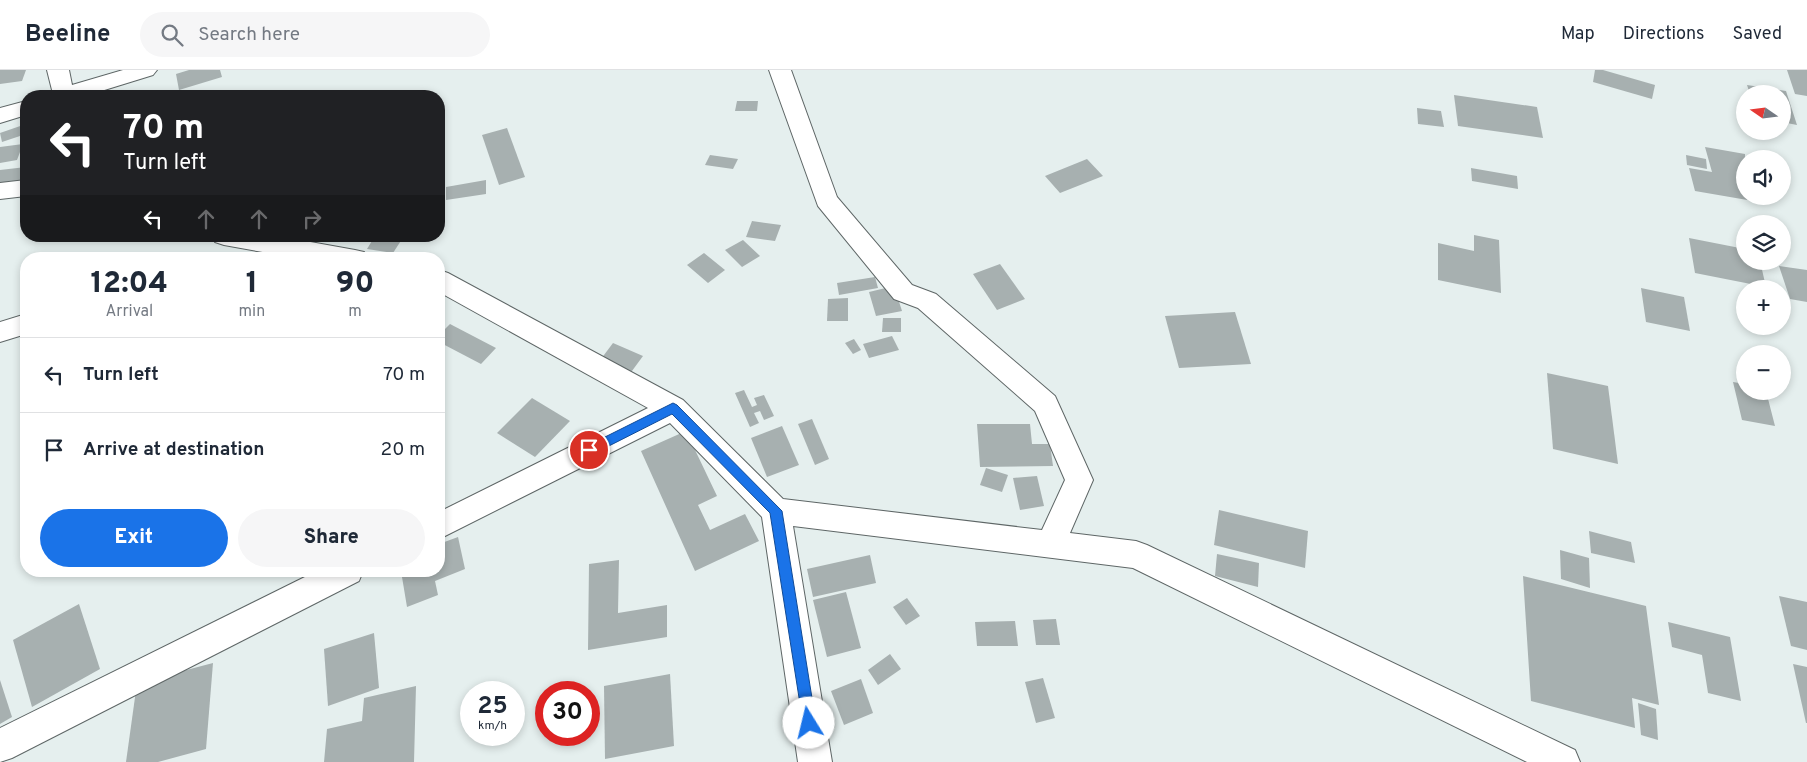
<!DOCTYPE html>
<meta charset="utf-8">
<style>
body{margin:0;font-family:Overpass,sans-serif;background:#f6f6f7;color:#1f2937;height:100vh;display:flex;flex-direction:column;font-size:19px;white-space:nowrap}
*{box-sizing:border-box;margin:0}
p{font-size:16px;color:#747a83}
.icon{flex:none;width:28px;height:28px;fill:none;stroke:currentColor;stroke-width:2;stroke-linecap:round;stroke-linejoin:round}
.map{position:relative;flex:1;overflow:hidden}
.drawer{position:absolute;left:20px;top:182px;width:425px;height:325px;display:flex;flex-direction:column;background:#fff;border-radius:20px;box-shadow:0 2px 8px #0003}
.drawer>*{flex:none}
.banner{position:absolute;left:20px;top:20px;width:425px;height:152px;border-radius:20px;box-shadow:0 2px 8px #0003;background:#202124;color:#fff;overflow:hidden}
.needle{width:32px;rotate:284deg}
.tools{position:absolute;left:1736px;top:15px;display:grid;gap:10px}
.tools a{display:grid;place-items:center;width:55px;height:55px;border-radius:50%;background:#fff;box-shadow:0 2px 8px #0003;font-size:25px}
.speed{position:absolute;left:460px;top:611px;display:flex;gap:10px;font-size:25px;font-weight:700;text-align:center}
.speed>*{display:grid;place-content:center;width:65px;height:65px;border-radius:50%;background:#fff;box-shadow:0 2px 8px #0003;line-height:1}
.speed small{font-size:12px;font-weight:400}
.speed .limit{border:8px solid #d22;background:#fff;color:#111}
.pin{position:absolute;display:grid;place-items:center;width:42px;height:42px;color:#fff;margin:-21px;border:2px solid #fff;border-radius:50%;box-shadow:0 1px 5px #0007}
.me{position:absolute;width:55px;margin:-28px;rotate:351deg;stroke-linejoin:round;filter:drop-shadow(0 0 4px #0008)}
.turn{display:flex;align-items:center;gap:18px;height:105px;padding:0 20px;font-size:22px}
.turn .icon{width:65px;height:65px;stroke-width:2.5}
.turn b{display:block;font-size:35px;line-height:42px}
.lanes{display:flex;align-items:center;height:48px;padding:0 20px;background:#0003;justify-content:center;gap:25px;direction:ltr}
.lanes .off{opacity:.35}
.eta{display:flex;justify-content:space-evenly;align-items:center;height:85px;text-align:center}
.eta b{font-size:30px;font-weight:800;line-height:35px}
.cta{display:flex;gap:10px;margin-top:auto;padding:10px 20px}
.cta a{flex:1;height:58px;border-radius:30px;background:#1a73e8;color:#fff;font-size:20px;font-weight:800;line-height:58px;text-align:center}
.cta a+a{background:#f6f6f7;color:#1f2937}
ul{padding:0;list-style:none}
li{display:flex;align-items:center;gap:15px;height:75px;padding:0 20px;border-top:1px solid #e0e1e3}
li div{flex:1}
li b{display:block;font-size:19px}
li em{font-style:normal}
header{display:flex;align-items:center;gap:30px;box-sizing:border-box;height:70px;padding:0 25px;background:#fff;border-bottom:1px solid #e0e1e3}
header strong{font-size:24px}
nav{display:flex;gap:28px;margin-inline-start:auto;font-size:18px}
.search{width:350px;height:45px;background:#f6f6f7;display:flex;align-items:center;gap:12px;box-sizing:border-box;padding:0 18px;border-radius:28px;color:#747a83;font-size:19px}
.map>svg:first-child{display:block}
.building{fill:#a7b0b0}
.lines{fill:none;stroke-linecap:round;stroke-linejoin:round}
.minor-casing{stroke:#5e6666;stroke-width:2}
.minor{fill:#fff;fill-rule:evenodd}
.route{fill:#1a73e8;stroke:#114b97}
</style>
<header>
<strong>Beeline</strong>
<div class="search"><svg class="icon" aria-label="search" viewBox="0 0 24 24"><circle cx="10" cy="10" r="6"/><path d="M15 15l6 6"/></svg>Search here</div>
<nav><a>Map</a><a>Directions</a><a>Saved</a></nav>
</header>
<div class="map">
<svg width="1807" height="692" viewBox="0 0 1807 692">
<rect width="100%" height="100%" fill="#e5efee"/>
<g class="building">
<path d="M0 0H26L22 11 0 14Z"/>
<path d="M189 0H220L222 7 179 20 176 4Z"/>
<path d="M1595 0H1603L1655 15 1652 29 1593 12Z"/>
<path d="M1787 0H1807V26L1795 24Z"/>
<path d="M1747 15 1786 21 1797 55 1782 52V24H1750Z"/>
<path d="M1454 25 1537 37 1543 68 1458 56Z"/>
<path d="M737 31H758L757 41H735Z"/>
<path d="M1417 38 1441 41 1444 57 1418 54Z"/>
<path d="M26 54V64L2 72 0 63Z"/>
<path d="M507 58 525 107 499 115 482 65Z"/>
<path d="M23 74 17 90 0 93V77Z"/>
<path d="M1705 77 1745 84V126H1757L1759 132 1695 121 1689 98 1712 102Z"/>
<path d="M710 85 738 89 733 99 705 95Z"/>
<path d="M1686 85 1706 89 1707 99 1687 95Z"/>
<path d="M1087 89 1103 106 1060 123 1045 106Z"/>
<path d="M439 94 442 123H439Z"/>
<path d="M26 97V110L0 113V100Z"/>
<path d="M1471 98 1517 106 1518 119 1472 111Z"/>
<path d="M486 110V124L446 130V117Z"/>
<path d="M752 151 781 155 775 171 746 167Z"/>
<path d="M1474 165 1499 170 1501 223 1438 210V173L1474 181Z"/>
<path d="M375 166H404L393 183 367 179Z"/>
<path d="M1689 168 1745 179V191H1760L1766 217 1695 203Z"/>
<path d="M743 170 760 186 742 197 725 180Z"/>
<path d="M704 183 725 200 708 213 687 195Z"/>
<path d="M1000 194 1025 229 997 240 973 204Z"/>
<path d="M1779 196 1807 200V232L1790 229Z"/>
<path d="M875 207 878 218 839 225 837 213Z"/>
<path d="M894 216 902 241 876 246 869 222Z"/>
<path d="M1641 218 1684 227 1690 261 1646 252Z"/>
<path d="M848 228V251H827L828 229Z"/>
<path d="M1235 242 1251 294 1179 298 1165 246Z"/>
<path d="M883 248H901V262H882Z"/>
<path d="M450 254 496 278 481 294 439 272V265Z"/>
<path d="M892 266 899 280 869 288 863 274Z"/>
<path d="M854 269 861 280 853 284 845 273Z"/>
<path d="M613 273 643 286 629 305 598 293Z"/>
<path d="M1547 303 1608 316 1618 394 1553 379Z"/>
<path d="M1733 312 1745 314V321H1766L1775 356 1742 350Z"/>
<path d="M744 320 752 337 757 335 754 328 764 325 774 346 764 350 760 341 754 343 759 353 750 357 735 323Z"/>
<path d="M532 328 570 351 535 387 497 363Z"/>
<path d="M812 349 829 389 815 395 798 354Z"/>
<path d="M977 354H1030L1032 374H1050L1053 396 980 397Z"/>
<path d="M782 356 799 395 767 407 751 368Z"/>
<path d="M686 361 717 426 698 435 710 460 745 444 759 471 695 501 641 381Z"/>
<path d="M986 398 1008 405 1002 422 980 415Z"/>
<path d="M1037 406 1044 436 1020 440 1013 408Z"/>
<path d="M1219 440 1308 461 1305 498 1214 475Z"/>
<path d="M1589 461 1631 472 1635 493 1591 483Z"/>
<path d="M458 467 465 499 435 511 438 525 407 537 401 501H439V474Z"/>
<path d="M1560 480 1589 488 1590 518 1561 509Z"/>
<path d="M1217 484 1259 493 1258 517 1215 506Z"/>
<path d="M870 485 876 513 813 527 807 499Z"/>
<path d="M619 490 618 543 667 535V567L588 580 589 494Z"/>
<path d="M1523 506 1646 536 1659 635 1632 628 1635 658 1531 631Z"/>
<path d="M846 522 861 578 827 587 813 530Z"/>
<path d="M1779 526 1807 532V580L1791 576Z"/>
<path d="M907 528 920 546 906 555 893 537Z"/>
<path d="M79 534 100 599 32 637 13 570Z"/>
<path d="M1056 549 1060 575H1036L1033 550Z"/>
<path d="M1015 551 1018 576H977L975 552Z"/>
<path d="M1668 552 1730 567 1741 631 1708 623 1702 585 1672 577Z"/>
<path d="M374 563 379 618 328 636 324 579Z"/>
<path d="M890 584 901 599 878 615 868 600Z"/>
<path d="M213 593 206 679 158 692H126L137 613Z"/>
<path d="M1793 594 1807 597V653H1806Z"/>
<path d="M670 604 674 676 605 689 604 616Z"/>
<path d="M1043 608 1055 648 1036 653 1025 612Z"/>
<path d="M861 609 873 643 844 655 831 621Z"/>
<path d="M0 610 12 647 0 654Z"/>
<path d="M416 616 414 692H324L327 659 362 651 364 628Z"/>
<path d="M1638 633 1656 639 1658 670 1641 665Z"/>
</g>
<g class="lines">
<defs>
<g id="minor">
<path d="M47 0H69L72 15 123 0H157L153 5 85 26H51L53 24Z"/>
<path d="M769 0H791L837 127 912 215 936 224 1055 326 1093 410 1070 463 1136 471 1147 475 1575 680 1580 692H1527L1133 498 793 456 832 692H798L762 447 670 353 439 469V442L648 338 439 222V200L448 203 683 330 783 429 1042 460 1065 410 1035 341 918 238 894 229 818 136Z"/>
<path d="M26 31V45L0 53V38Z"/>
<path d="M26 110V126L0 129V113Z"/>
<path d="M212 166H277L355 180 364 182 367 189H302L224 175 215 172Z"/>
<path d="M26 244V264L0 272V252Z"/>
<path d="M317 501H363L359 511 12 688 0 692V658Z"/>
</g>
</defs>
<use href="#minor" class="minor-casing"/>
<use href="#minor" class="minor"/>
</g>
<path class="route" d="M673 333 677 335 782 441 816 653 814 658 809 660 805 658 803 653 770 443 672 344 593 384H585L583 380 585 377Z"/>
</svg>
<div class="tools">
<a><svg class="needle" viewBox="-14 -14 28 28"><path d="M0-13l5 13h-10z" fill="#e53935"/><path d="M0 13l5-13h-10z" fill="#747a83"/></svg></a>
<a><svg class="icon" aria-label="sound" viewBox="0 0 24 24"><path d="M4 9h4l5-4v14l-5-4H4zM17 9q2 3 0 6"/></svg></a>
<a><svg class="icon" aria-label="layers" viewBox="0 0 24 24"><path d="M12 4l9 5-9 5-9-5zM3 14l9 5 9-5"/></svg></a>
<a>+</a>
<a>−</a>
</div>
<div class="speed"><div>25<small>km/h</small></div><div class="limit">30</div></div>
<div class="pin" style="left:589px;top:380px;background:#d93025"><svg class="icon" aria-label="arrive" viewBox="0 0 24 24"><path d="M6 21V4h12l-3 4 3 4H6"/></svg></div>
<svg class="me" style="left:809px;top:653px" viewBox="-20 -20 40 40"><circle r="19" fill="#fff"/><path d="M0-13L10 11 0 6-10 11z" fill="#1a73e8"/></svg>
<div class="banner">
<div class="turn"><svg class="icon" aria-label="left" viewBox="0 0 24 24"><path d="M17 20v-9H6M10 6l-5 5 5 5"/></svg><div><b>70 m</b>Turn left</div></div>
<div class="lanes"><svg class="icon" aria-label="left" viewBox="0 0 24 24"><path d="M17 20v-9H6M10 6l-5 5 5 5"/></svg><svg class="icon off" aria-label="ahead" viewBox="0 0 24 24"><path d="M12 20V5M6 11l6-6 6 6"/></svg><svg class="icon off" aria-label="ahead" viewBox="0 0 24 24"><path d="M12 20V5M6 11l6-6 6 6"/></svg><svg class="icon off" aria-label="right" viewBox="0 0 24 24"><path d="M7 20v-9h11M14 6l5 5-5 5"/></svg></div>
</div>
<section class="drawer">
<div class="eta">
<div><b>12:04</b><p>Arrival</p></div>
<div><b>1</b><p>min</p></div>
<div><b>90</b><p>m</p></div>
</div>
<ul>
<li><svg class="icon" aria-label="left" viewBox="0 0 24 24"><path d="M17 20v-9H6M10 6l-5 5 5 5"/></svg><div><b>Turn left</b></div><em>70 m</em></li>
<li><svg class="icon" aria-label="arrive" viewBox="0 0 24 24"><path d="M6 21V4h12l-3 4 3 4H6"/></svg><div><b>Arrive at destination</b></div><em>20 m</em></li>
</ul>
<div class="cta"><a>Exit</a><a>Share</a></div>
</section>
</div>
